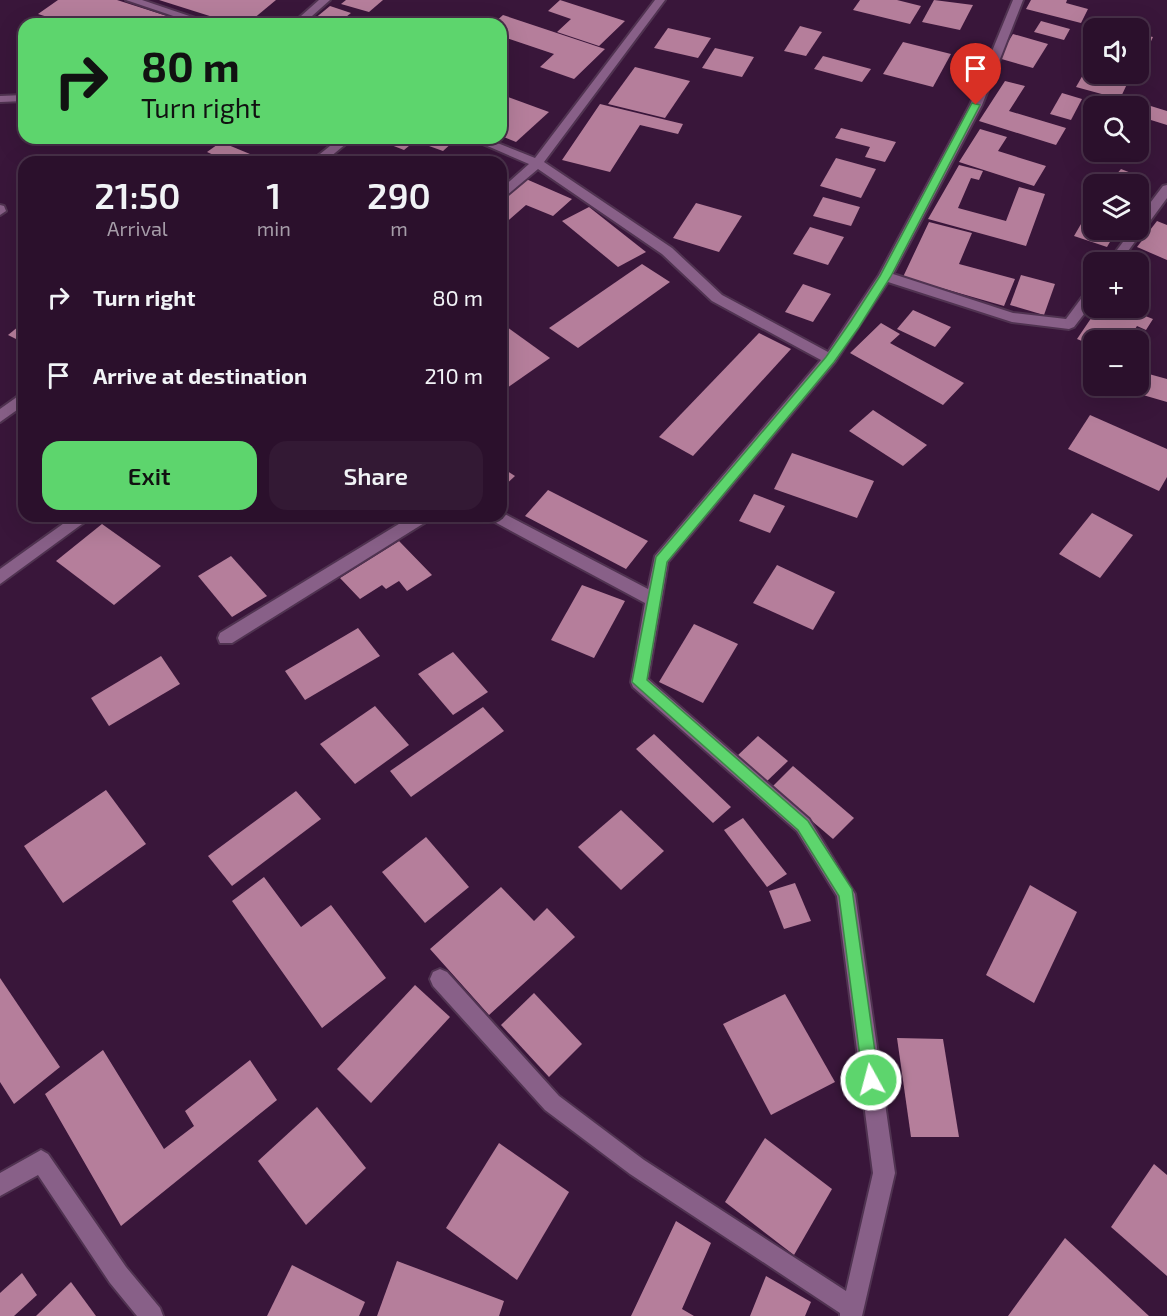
<!DOCTYPE html>
<meta charset="utf-8">
<style>
body{margin:0;font-family:"Exo 2",sans-serif;background:#331934;color:#f1f3f6;height:100vh;display:flex;flex-direction:column;font-size:22px;white-space:nowrap}
*{box-sizing:border-box;margin:0}
p{font-size:20px;color:#a69da9}
.icon{flex:none;width:33px;height:33px;fill:none;stroke:currentColor;stroke-width:2;stroke-linecap:round;stroke-linejoin:round}
.map{position:relative;flex:1;overflow:hidden}
.side{position:absolute;left:18px;top:156px;width:489px;height:366px;display:flex;flex-direction:column;background:#2b102c;border-radius:18px;box-shadow:0 6px 24px #0002,0 0 0 2px #473048}
.side>*{flex:none}
.top-card{position:absolute;left:18px;top:18px;width:489px;height:126px;border-radius:18px;box-shadow:0 6px 24px #0002,0 0 0 2px #473048;background:#5dd56d;color:#111;overflow:hidden}
.controls{position:absolute;left:1083px;top:18px;display:grid;gap:12px}
.controls a{display:grid;place-items:center;width:66px;height:66px;border-radius:12px;background:#2b102c;box-shadow:0 6px 24px #0002,0 0 0 2px #473048;font-size:30px}
.pin{position:absolute;display:grid;place-items:center;width:51px;height:51px;color:#fff;margin:-62px -26px;border-radius:50% 50% 50% 0;rotate:-45deg;box-shadow:0 0 6px #0007}
.pin .icon{rotate:45deg}
.me{position:absolute;width:66px;margin:-33px;rotate:353deg;stroke-linejoin:round;filter:drop-shadow(0 0 4px #0008)}
.turn{display:flex;align-items:center;gap:21px;height:126px;padding:0 24px;font-size:27px}
.turn .icon{width:78px;height:78px;stroke-width:2.5}
.turn b{display:block;font-size:42px;line-height:51px}
.eta{display:flex;justify-content:space-evenly;align-items:center;height:102px;text-align:center}
.eta b{font-size:36px;font-weight:600;line-height:42px}
.action{display:flex;gap:12px;margin-top:auto;padding:12px 24px}
.action a{flex:1;height:69px;border-radius:18px;background:#5dd56d;color:#111;font-size:24px;font-weight:600;line-height:69px;text-align:center}
.action a+a{background:#331934;color:#f1f3f6}
ul{padding:0;list-style:none}
li{display:flex;align-items:center;gap:18px;height:78px;padding:0 24px}
li div{flex:1}
li b{display:block;font-size:22px}
li em{font-style:normal}
.map>svg:first-child{display:block}
.building{fill:#b57e9b}
.lines{fill:none;stroke-linecap:round;stroke-linejoin:round}
.service-casing{stroke:#503351;stroke-width:4}
.minor-casing{stroke:#503351;stroke-width:4}
.service{fill:#886088;fill-rule:evenodd}
.minor{fill:#886088;fill-rule:evenodd}
.route{fill:#5dd56d;stroke:#3c8a47;stroke-width:1.5}
</style>
<div class="map">
<svg width="1167" height="1316" viewBox="0 0 1167 1316">
<rect width="100%" height="100%" fill="#39163a"/>
<g class="building">
<path d="M58 0H117L192 24H70L38 14Z"/>
<path d="M159 0H276L247 24H235Z"/>
<path d="M346 0H383L369 12 341 4Z"/>
<path d="M560 0 625 21 599 46 557 32 571 19 548 11Z"/>
<path d="M860 0H897L921 6 910 24 853 10Z"/>
<path d="M934 0 973 5 960 30 922 22Z"/>
<path d="M1031 0H1067L1066 3 1088 9 1081 23 1026 9Z"/>
<path d="M330 6 351 13 337 24H308Z"/>
<path d="M503 15 605 49 574 79 540 67 554 54 501 36V24H493Z"/>
<path d="M1041 21 1070 29 1064 40 1034 32Z"/>
<path d="M800 26 822 32 806 56 784 51Z"/>
<path d="M668 28 711 38 698 58 654 48Z"/>
<path d="M1013 34 1048 44 1033 68 998 58Z"/>
<path d="M1138 34 1153 37 1144 56 1138 55Z"/>
<path d="M903 42 951 54 933 87 883 74Z"/>
<path d="M715 48 754 57 742 77 702 68Z"/>
<path d="M823 56 871 69 862 82 814 69Z"/>
<path d="M635 67 690 81 665 118 608 104Z"/>
<path d="M1084 73 1127 84 1120 99 1076 87Z"/>
<path d="M1005 81 1025 86 1009 111 1066 128 1056 145 979 121Z"/>
<path d="M1062 93 1082 99 1071 120 1050 114Z"/>
<path d="M505 96 549 112 516 142 501 136V99Z"/>
<path d="M1091 99 1111 104 1110 106H1094V121L1082 118Z"/>
<path d="M1128 99 1167 111V125L1138 116V106H1124Z"/>
<path d="M600 104 683 124 678 134 640 125 610 172 562 160Z"/>
<path d="M841 128 896 142 885 162 865 157 870 147 835 138Z"/>
<path d="M980 129 1007 137 998 151 1046 166 1034 186 959 162Z"/>
<path d="M292 138H317L309 145Z"/>
<path d="M373 138H446L454 141 443 151 415 141 404 150Z"/>
<path d="M221 142 269 162H229L207 152Z"/>
<path d="M459 155 475 162H450Z"/>
<path d="M836 158 876 169 861 198 820 186Z"/>
<path d="M959 165 983 171 979 180 971 178 958 208 1006 221 1019 187 1045 194 1026 246 928 219Z"/>
<path d="M1121 169 1149 180 1138 193V184H1108Z"/>
<path d="M526 179 572 199 553 216 526 205 501 227V202Z"/>
<path d="M823 197 860 207 851 226 813 216Z"/>
<path d="M696 203 742 216 719 252 673 238Z"/>
<path d="M589 207 646 252 618 267 562 221Z"/>
<path d="M1088 212 1094 214V230H1117L1107 247 1074 236Z"/>
<path d="M1157 221 1167 225V260L1137 247Z"/>
<path d="M929 222 972 233 959 264 1015 279 1004 306 903 277Z"/>
<path d="M810 227 844 237 828 265 793 254Z"/>
<path d="M642 264 670 282 578 348 549 328Z"/>
<path d="M1021 275 1055 284 1044 315 1010 305Z"/>
<path d="M803 284 831 294 813 322 785 312Z"/>
<path d="M1098 308H1125L1153 319 1146 330 1137 326 1128 340H1094V346L1077 339Z"/>
<path d="M913 310 951 327 935 347 897 329Z"/>
<path d="M24 322V343L8 335Z"/>
<path d="M881 323 900 334 890 343 964 383 943 405 850 353Z"/>
<path d="M507 327 550 358 501 392V331Z"/>
<path d="M759 333 791 349 693 456 659 437Z"/>
<path d="M1138 371 1167 379V402L1112 386H1138Z"/>
<path d="M873 410 927 445 903 466 849 431Z"/>
<path d="M1090 415 1167 449V477L1159 491 1068 449Z"/>
<path d="M792 453 874 481 857 518 774 489Z"/>
<path d="M501 467 515 476 501 489Z"/>
<path d="M548 490 648 541 626 569 525 516Z"/>
<path d="M754 494 785 506 770 533 739 521Z"/>
<path d="M1092 513 1133 535 1100 578 1059 554Z"/>
<path d="M102 524 161 566 114 605 56 561Z"/>
<path d="M399 541 432 575 407 591 399 581 386 589 382 585 360 599 340 578Z"/>
<path d="M231 556 267 596 232 617 198 576Z"/>
<path d="M777 565 835 592 813 630 753 603Z"/>
<path d="M582 585 625 601 594 658 551 640Z"/>
<path d="M694 624 738 644 703 703 659 682Z"/>
<path d="M358 628 380 656 305 700 285 671Z"/>
<path d="M453 652 488 692 453 715 418 674Z"/>
<path d="M161 656 180 684 109 726 91 698Z"/>
<path d="M375 706 409 745 355 784 320 744Z"/>
<path d="M483 707 504 731 411 797 390 771Z"/>
<path d="M654 734 731 807 713 823 636 749Z"/>
<path d="M758 736 788 761 765 783 736 757Z"/>
<path d="M793 766 854 818 833 839 772 787Z"/>
<path d="M106 790 146 844 63 903 24 846Z"/>
<path d="M296 791 321 819 232 886 208 856Z"/>
<path d="M621 810 664 851 621 890 578 847Z"/>
<path d="M743 818 787 874 767 887 724 830Z"/>
<path d="M426 837 469 887 425 923 382 872Z"/>
<path d="M264 877 301 927 331 905 386 978 322 1028 232 901Z"/>
<path d="M795 883 811 921 784 929 769 891Z"/>
<path d="M1030 885 1077 912 1034 1003 986 975Z"/>
<path d="M501 887 534 921 547 908 575 937 489 1015 430 949Z"/>
<path d="M0 978 60 1067 14 1104 0 1082Z"/>
<path d="M415 985 450 1017 371 1103 337 1069Z"/>
<path d="M534 993 582 1044 549 1077 501 1025Z"/>
<path d="M785 994 835 1082 771 1115 723 1024Z"/>
<path d="M897 1038 943 1039 959 1137H911Z"/>
<path d="M103 1050 164 1149 194 1126 185 1111 250 1060 277 1100 121 1226 45 1094Z"/>
<path d="M317 1107 366 1168 306 1225 258 1161Z"/>
<path d="M765 1138 832 1189 794 1255 725 1202Z"/>
<path d="M499 1143 569 1192 517 1280 446 1228Z"/>
<path d="M1154 1164 1167 1175V1276L1111 1227Z"/>
<path d="M676 1221 711 1243 682 1309 694 1316H631Z"/>
<path d="M1065 1238 1149 1316H1008Z"/>
<path d="M397 1261 504 1301 499 1316H377Z"/>
<path d="M292 1265 365 1302 359 1316H267Z"/>
<path d="M22 1273 37 1295 14 1316H0V1293Z"/>
<path d="M766 1276 811 1302 805 1316H750Z"/>
<path d="M71 1282 96 1316H36Z"/>
</g>
<g class="lines">
<defs>
<path id="service" d="M126 0H142L213 24H197Z"/>
<g id="minor">
<path d="M319 0H330L303 24H292Z"/>
<path d="M655 0H665L544 162 672 248 722 295 828 352 879 275 970 105 1013 0H1023L982 105 893 274 1013 313 1066 319 1089 288 1094 287V301L1074 327 1069 329 1012 322 888 282 835 362 668 562 648 679 809 819 855 894 895 1173 862 1316H840V1313L630 1174 545 1110 433 986 430 979 433 972 440 969 447 972 559 1096 644 1160 846 1291 873 1173 837 896 797 831 633 687 631 682 645 603 491 520 488 516H501V512L648 589 655 556 821 360 712 301 662 254 538 169 501 200V189L529 164 469 138H485L535 158Z"/>
<path d="M24 95V101L0 102V96Z"/>
<path d="M340 138H353L324 162H310Z"/>
<path d="M1167 185V198L1120 262H1108L1132 230H1138V219L1163 186Z"/>
<path d="M0 205 4 206 6 211 0 215Z"/>
<path d="M24 392V405L0 422V409Z"/>
<path d="M74 516H93L0 584V569Z"/>
<path d="M412 516H432L429 520 232 643H220L218 638 220 633Z"/>
<path d="M41 1150 48 1154 126 1267 160 1308 163 1316H137L110 1283 38 1175 0 1196V1173Z"/>
</g>
</defs>
<use href="#service" class="service-casing"/>
<use href="#minor" class="minor-casing"/>
<use href="#service" class="service"/>
<use href="#minor" class="minor"/>
</g>
<path class="route" d="M972 103 980 105 891 276 859 327 834 362 667 562 647 680 808 821 852 889 879 1080 877 1086 871 1088 865 1086 863 1080 839 896 798 830 632 682 656 557 826 357 851 321 880 276Z"/>
</svg>
<div class="controls">
<a><svg class="icon" aria-label="sound" viewBox="0 0 24 24"><path d="M4 9h4l5-4v14l-5-4H4zM17 9q2 3 0 6"/></svg></a>
<a><svg class="icon" aria-label="search" viewBox="0 0 24 24"><circle cx="10" cy="10" r="6"/><path d="M15 15l6 6"/></svg></a>
<a><svg class="icon" aria-label="layers" viewBox="0 0 24 24"><path d="M12 4l9 5-9 5-9-5zM3 14l9 5 9-5"/></svg></a>
<a>+</a>
<a>−</a>
</div>
<div class="pin" style="left:976px;top:105px;background:#d93025"><svg class="icon" aria-label="arrive" viewBox="0 0 24 24"><path d="M6 21V4h12l-3 4 3 4H6"/></svg></div>
<svg class="me" style="left:871px;top:1080px" viewBox="-20 -20 40 40"><circle r="17" fill="#5dd56d" stroke="#fff" stroke-width="3"/><path d="M0-11L8 9 0 5-8 9z" fill="#fff"/></svg>
<div class="top-card">
<div class="turn"><svg class="icon" aria-label="right" viewBox="0 0 24 24"><path d="M7 20v-9h11M14 6l5 5-5 5"/></svg><div><b>80 m</b>Turn right</div></div>
</div>
<section class="side">
<div class="eta">
<div><b>21:50</b><p>Arrival</p></div>
<div><b>1</b><p>min</p></div>
<div><b>290</b><p>m</p></div>
</div>
<ul>
<li><svg class="icon" aria-label="right" viewBox="0 0 24 24"><path d="M7 20v-9h11M14 6l5 5-5 5"/></svg><div><b>Turn right</b></div><em>80 m</em></li>
<li><svg class="icon" aria-label="arrive" viewBox="0 0 24 24"><path d="M6 21V4h12l-3 4 3 4H6"/></svg><div><b>Arrive at destination</b></div><em>210 m</em></li>
</ul>
<div class="action"><a>Exit</a><a>Share</a></div>
</section>
</div>
